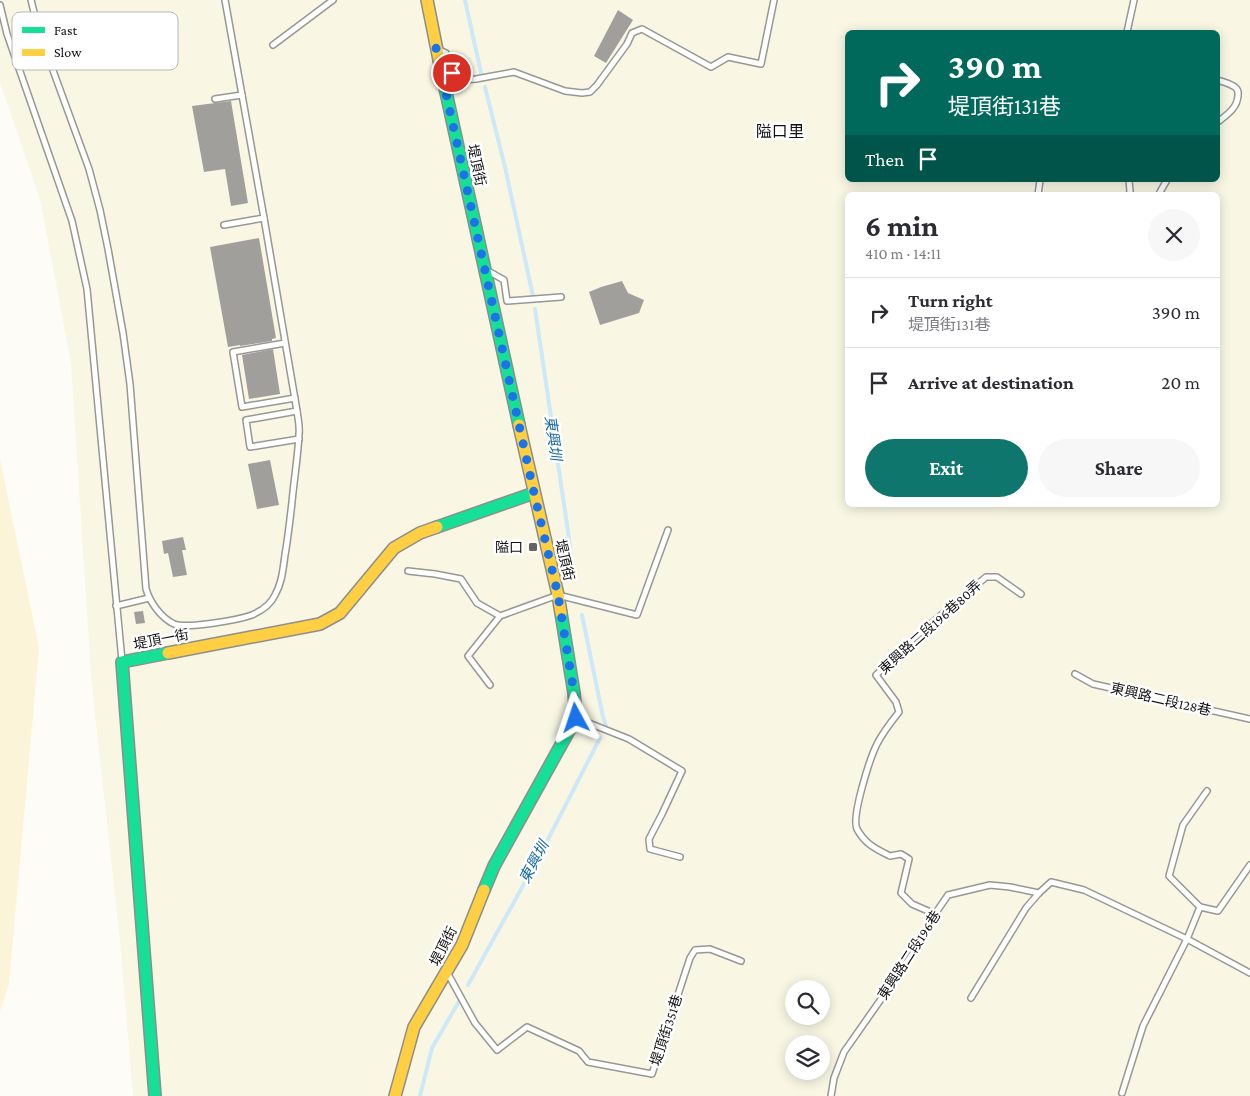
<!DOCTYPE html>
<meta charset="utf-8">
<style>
body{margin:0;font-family:"Crimson Pro","Noto Sans TC",serif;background:#f7f7f7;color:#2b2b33;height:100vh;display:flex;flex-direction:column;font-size:19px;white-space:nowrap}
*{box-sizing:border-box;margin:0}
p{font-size:16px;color:#7c7c81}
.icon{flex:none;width:28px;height:28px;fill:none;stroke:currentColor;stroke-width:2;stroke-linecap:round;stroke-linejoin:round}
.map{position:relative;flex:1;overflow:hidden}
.details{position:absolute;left:845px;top:192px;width:375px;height:315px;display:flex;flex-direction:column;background:#fff;border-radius:8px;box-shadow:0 2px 12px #0003}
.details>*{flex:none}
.top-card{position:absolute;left:845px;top:30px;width:375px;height:152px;border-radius:8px;box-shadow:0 2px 12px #0003;background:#00695c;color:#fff;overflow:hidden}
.buttons{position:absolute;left:785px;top:980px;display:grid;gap:10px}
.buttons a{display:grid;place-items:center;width:45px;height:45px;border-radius:50%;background:#fff;box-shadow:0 2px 12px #0003;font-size:25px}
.pin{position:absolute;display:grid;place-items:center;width:42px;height:42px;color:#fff;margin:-21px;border:2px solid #fff;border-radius:50%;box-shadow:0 1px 5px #0007}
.me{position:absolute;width:55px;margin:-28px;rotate:355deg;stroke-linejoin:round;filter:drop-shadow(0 0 4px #0008)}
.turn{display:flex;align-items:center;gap:18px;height:105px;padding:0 20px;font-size:22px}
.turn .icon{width:65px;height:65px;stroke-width:2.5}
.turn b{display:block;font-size:35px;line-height:42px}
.then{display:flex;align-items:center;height:48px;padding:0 20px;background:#0003;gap:10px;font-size:19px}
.round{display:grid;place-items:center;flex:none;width:52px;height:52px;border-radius:26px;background:#f7f7f7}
.head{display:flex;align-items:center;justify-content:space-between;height:85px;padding:0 20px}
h1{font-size:30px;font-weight:700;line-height:38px}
.primary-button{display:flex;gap:10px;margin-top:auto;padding:10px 20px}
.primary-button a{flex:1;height:58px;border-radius:30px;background:#0f766e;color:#fff;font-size:20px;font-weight:700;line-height:58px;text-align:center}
.primary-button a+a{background:#f7f7f7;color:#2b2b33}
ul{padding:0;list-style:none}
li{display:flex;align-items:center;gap:15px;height:70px;padding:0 20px;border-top:1px solid #e1e1e2}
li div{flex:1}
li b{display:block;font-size:19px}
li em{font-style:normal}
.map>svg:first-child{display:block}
.farmland{fill:#f9f7e4;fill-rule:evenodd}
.sand{fill:#fcf4d9}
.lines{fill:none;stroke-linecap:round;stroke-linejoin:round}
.stream{stroke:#cde8f7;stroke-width:4}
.building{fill:#a19f9c}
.lane-casing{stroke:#979795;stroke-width:8}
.fast-casing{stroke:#8e8d8b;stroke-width:14}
.slow-casing{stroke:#8e8d8b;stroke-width:14}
.lane{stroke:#fffffe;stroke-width:5}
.fast{stroke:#16e098;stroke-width:11}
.slow{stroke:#ffcf43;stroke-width:11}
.route{stroke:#1a73e8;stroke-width:9;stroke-dasharray:0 16.2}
.poi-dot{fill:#646362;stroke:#fff;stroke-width:2}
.labels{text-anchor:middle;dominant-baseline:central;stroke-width:5;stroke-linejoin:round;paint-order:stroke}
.street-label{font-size:14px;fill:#111;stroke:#fff}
.poi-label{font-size:14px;fill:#111;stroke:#fff;text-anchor:end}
.water-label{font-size:15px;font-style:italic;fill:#1768a6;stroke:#fff}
.quarter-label{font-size:16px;fill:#111;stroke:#fff}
.key{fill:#fff;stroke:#b8b8b8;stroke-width:1}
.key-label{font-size:14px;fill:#111}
</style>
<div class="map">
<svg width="1250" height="1096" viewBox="0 0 1250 1096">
<rect width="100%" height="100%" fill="#fdfcf7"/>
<path class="farmland" d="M0 0H1250V1096H133L120 941 91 677 71 363 40 199 0 83ZM848 32H1218V180H848ZM848 195H1218V505H848ZM794 989H821V1016H794ZM794 1044H821V1071H794Z"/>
<path class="sand" d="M0 459 39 648 9 984 0 1011Z"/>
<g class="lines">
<g class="stream">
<path d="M465 0 481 73"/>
<path d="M485 87 505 167 533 296"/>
<path d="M535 309 569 538 572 568"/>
<path d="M582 615 603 717 606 726"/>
<path d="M468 985 540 855 600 738"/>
<path d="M420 1096 432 1048 461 998"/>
</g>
</g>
<g class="building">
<path d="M618 10 633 20 606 63 594 56Z"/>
<path d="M231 101 248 203 231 206 225 169 204 172 192 106Z"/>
<path d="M259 238 276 338 272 339V341L240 346V345L228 347 210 247Z"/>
<path d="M622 281 628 293 644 300 639 313 600 325 589 292 601 287Z"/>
<path d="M273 349 280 394 249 399 242 355Z"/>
<path d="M270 460 279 505 257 509 248 464Z"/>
<path d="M183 537 186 550H182L187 575 173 577 168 553 164 554 162 541Z"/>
<path d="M143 611 145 623 136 624 134 612Z"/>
</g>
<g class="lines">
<defs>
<g id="lane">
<path d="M31 0 39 32 89 169 100 210 108 249 123 333 130 384 146 589C150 602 160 617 174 624 187 629 238 620 252 615 261 611 271 604 275 595 282 583 283 569 285 555 288 537 290 520 292 502 294 479 298 457 299 434 300 426 298 419 297 411L264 218 225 0"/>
<path d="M0 5 7 34 72 221 87 289 122 661"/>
<path d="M1127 32 1134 0"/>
<path d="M273 45 333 0"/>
<path d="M439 50 446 53 450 67 456 78 464 80 476 79 514 72 565 91 582 93 590 92 597 85 627 44 632 33 642 29 711 67 728 57 761 64 774 0"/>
<path d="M1218 80C1223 82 1232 84 1236 88 1239 91 1238 92 1238 96 1237 108 1228 114 1219 121L1218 120"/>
<path d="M215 99 242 95"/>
<path d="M1160 192 1167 180"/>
<path d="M1038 195 1040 180"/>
<path d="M1129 195 1130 191 1129 180"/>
<path d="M224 225 264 218"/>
<path d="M488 271 504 280 507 301 561 297"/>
<path d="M285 343 233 352 242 407 295 398"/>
<path d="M297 411 246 420 250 447 299 439"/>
<path d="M408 571 435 574 461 579 477 603 500 616 558 595 637 615 668 530"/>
<path d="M116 606 149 598"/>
<path d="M1075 674 1093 684 1250 719"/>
<path d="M490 685 468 656 500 616"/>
<path d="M576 718 629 739 682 771 662 814 649 839 650 849 680 857"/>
<path d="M1200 907 1169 876 1183 825 1207 791"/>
<path d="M935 914 912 904 901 893 909 859 901 854 890 856C876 849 865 844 857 829 851 817 870 758 877 744 883 732 891 722 899 712L896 702 876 675 915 637 986 577H997L1021 594"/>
<path d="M448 974 475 1023 497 1050 527 1027 579 1051 588 1062 652 1074 690 958 695 950 710 949 741 961"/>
<path d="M971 998 1026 908 1039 893 1051 882 1084 890 1187 939 1250 973"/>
<path d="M1122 1093 1143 1026 1187 939 1200 907 1218 911 1250 865"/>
<path d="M831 1096 834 1078 844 1052 914 952 935 914 948 895 990 885 1010 887 1039 893"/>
</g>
<g id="fast">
<path d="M440 65 519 425"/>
<path d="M437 527 534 493"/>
<path d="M484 890 494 866 576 718 574 693 561 613"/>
<path d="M155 1096 122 662 168 653"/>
</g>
<g id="slow">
<path d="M427 0 440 65"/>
<path d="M519 425 558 595 561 613"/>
<path d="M168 653 320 624 340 613 394 548 420 533 437 527"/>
<path d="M395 1096 414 1027 462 945 484 890"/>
</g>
</defs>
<use href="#lane" class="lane-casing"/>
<use href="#fast" class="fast-casing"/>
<use href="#slow" class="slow-casing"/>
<use href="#lane" class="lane"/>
<use href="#fast" class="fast"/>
<use href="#slow" class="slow"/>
</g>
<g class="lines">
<path class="route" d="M452 73 446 53 436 48 534 493 558 595 574 693 576 718"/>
</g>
<rect class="poi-dot" x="528" y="542" width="10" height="10" rx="2.5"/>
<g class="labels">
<g class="street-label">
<text transform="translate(477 165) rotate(78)">堤頂街</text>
<text transform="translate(565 560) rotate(77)">堤頂街</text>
<text transform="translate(930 627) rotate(-42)">東興路二段196巷80弄</text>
<text transform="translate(161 639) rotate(-11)">堤頂一街</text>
<text transform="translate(1161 699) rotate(13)">東興路二段128巷</text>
<text transform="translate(443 946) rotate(-63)">堤頂街</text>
<text transform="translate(909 955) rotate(-57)">東興路二段196巷</text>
<text transform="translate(666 1030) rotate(-72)">堤頂街351巷</text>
</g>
<g class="poi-label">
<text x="523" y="547">隘口</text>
</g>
<g class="water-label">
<text transform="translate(553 438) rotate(82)">東興圳</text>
<text transform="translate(534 862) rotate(-62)">東興圳</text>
</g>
<g class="quarter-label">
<text x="780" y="131">隘口里</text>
</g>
</g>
<rect x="12" y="12" width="166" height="58" rx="8" class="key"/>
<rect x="22" y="27" width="23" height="6" fill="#16e098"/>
<rect x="22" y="49" width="23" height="7" fill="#ffcf43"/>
<g class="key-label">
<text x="54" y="35">Fast</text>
<text x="54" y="57">Slow</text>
</g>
</svg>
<div class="buttons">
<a><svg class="icon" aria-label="search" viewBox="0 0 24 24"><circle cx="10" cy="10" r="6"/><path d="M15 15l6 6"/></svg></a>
<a><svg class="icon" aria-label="layers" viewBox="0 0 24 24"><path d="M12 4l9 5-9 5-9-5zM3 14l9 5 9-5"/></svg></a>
</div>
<div class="pin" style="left:452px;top:73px;background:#d93025"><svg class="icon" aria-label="arrive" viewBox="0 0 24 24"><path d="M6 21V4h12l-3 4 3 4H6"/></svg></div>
<svg class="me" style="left:576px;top:718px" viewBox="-20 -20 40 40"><path d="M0-17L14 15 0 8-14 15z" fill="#1a73e8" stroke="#fff" stroke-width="4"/></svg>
<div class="top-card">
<div class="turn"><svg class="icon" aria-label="right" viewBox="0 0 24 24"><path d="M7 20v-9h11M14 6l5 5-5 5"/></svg><div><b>390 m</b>堤頂街131巷</div></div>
<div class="then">Then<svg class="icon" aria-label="arrive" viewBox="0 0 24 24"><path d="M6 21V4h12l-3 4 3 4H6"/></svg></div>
</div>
<section class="details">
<div class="head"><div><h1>6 min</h1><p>410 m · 14:11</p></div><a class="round"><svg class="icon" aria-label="close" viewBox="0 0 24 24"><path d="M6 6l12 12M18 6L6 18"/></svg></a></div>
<ul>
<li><svg class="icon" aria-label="right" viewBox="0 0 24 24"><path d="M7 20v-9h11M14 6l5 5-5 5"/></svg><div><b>Turn right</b><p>堤頂街131巷</p></div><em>390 m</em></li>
<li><svg class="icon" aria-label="arrive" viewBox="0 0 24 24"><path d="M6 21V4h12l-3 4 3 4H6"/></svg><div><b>Arrive at destination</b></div><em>20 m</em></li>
</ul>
<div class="primary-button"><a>Exit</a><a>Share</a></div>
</section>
</div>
